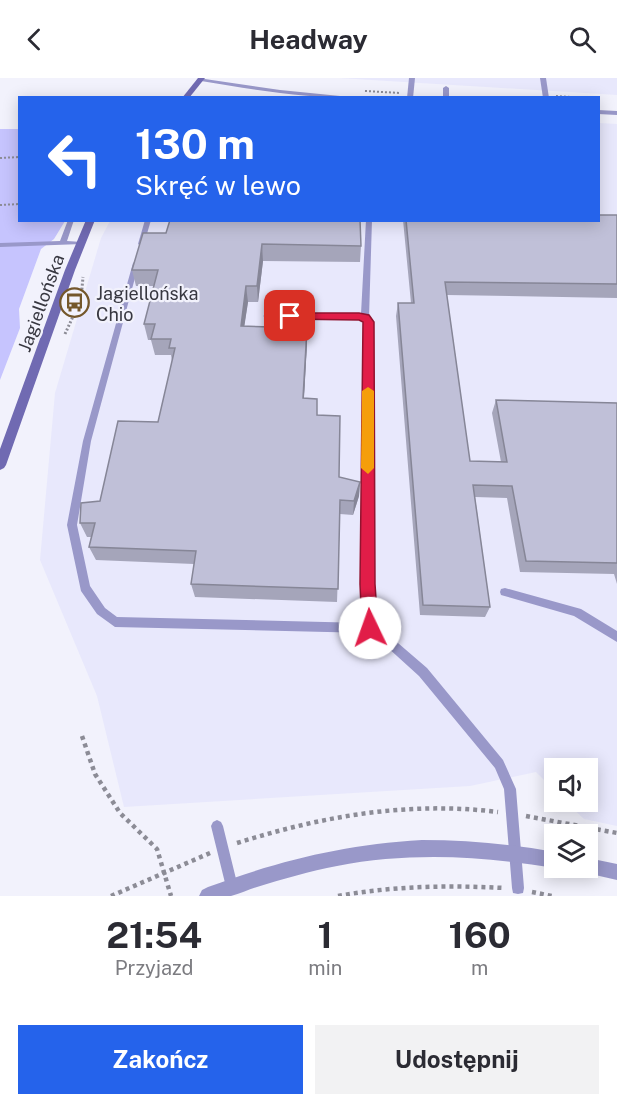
<!DOCTYPE html>
<html lang="pl">
<meta charset="utf-8">
<style>
body{margin:0;font-family:"Public Sans",sans-serif;background:#f2f2f3;color:#2b2b33;height:100vh;display:flex;flex-direction:column;font-size:22px;white-space:nowrap}
*{box-sizing:border-box;margin:0}
p{font-size:20px;color:#7c7c81}
.icon{flex:none;width:33px;height:33px;fill:none;stroke:currentColor;stroke-width:2;stroke-linecap:round;stroke-linejoin:round}
.map{position:relative;height:818px;overflow:hidden}
.panel{display:flex;flex-direction:column;background:#fff;flex:1}
.panel>*{flex:none}
.hud{position:absolute;left:18px;top:18px;width:582px;height:126px;border-radius:0px;box-shadow:0 3px 15px #0003;background:#2563eb;color:#fff;overflow:hidden}
.buttons{position:absolute;left:544px;top:680px;display:grid;gap:12px}
.buttons a{display:grid;place-items:center;width:54px;height:54px;border-radius:0px;background:#fff;box-shadow:0 3px 15px #0003;font-size:30px}
.pin{position:absolute;display:grid;place-items:center;width:51px;height:51px;color:#fff;margin:-26px;border-radius:12px;box-shadow:0 3px 9px #0006}
.me{position:absolute;width:66px;margin:-33px;rotate:357deg;stroke-linejoin:round;filter:drop-shadow(0 0 4px #0008)}
.turn{display:flex;align-items:center;gap:21px;height:126px;padding:0 18px;font-size:27px}
.turn .icon{width:78px;height:78px;stroke-width:2.5}
.turn b{display:block;font-size:42px;line-height:51px}
.eta{display:flex;justify-content:space-evenly;align-items:center;height:102px;text-align:center}
.eta b{font-size:36px;font-weight:700;line-height:42px}
.action{display:flex;gap:12px;margin-top:auto;padding:12px 18px}
.action a{flex:1;height:69px;border-radius:0px;background:#2563eb;color:#fff;font-size:24px;font-weight:700;line-height:69px;text-align:center}
.action a+a{background:#f2f2f3;color:#2b2b33}
header{display:flex;justify-content:space-between;align-items:center;height:78px;padding:0 18px;background:#fff;font-size:27px;font-weight:700}
.map>svg:first-child{display:block}
.built{fill:#e8e8fc}
.green{fill:#c6c4fe}
.lines{fill:none;stroke-linecap:round;stroke-linejoin:round}
.path-far2{stroke:#8c8c96;stroke-width:2;stroke-dasharray:2 2;stroke-linecap:butt}
.path-far1{stroke:#8c8c96;stroke-width:3;stroke-dasharray:2 2;stroke-linecap:butt}
.path{stroke:#8c8c96;stroke-width:4.5;stroke-dasharray:4 4;stroke-linecap:butt}
.lane{fill:#9998c9;fill-rule:evenodd}
.street{fill:#9998c9;fill-rule:evenodd}
.secondary{fill:#706ab2;fill-rule:evenodd}
.wall{fill:#a5a5ba}
.shaded-wall{fill:#868697}
.building{fill:#c0c0d8;stroke:#868697;stroke-width:1.5}
.route{fill:#e11d48;stroke:#92132f;stroke-width:1.5}
.slow{fill:#f59e0b}
.labels{text-anchor:middle;dominant-baseline:central;stroke-width:4.5;stroke-linejoin:round;paint-order:stroke}
.poi-label{font-size:18px;fill:#383841;stroke:#f2f2fc;text-anchor:start}
.street-label{font-size:18px;fill:#383841;stroke:#f2f2fc}
</style>
<header><svg class="icon" aria-label="back" viewBox="0 0 24 24"><path d="M15 5l-7 7 7 7"/></svg>Headway<svg class="icon" aria-label="search" viewBox="0 0 24 24"><circle cx="10" cy="10" r="6"/><path d="M15 15l6 6"/></svg></header>
<div class="map">
<svg width="617" height="818" viewBox="0 0 617 818">
<rect width="100%" height="100%" fill="#f2f2fc"/>
<g class="built">
<path d="M339 0H617V17Z"/>
<path d="M599 45 617 46V748L584 741 565 723H588V690H555V713L536 694 470 708 124 729 97 618 40 482 55 315 101 160 110 143 598 142Z"/>
</g>
<path class="green" d="M0 51H19L20 142 65 143 54 161 41 171 19 231 20 250 0 302Z"/>
<g class="lines">
<g class="path-far2">
<path d="M365 13 400 15"/>
<path d="M556 18 587 20"/>
<path d="M458 19 473 20"/>
<path d="M0 80 20 79"/>
<path d="M0 127 20 126"/>
</g>
<path class="path-far1" d="M65 256 81 221 83 199"/>
<g class="path">
<path d="M82 658 95 696 120 735 157 771 171 818"/>
<path d="M526 738 617 755"/>
<path d="M237 765C323 738 408 723 498 734"/>
<path d="M532 814 552 818"/>
<path d="M111 818 210 775"/>
<path d="M338 818C393 808 448 807 504 810"/>
</g>
<g class="lane">
<path d="M409 0H415L413 20H407Z"/>
<path d="M540 0H546L549 20H543Z"/>
<path d="M446 8 449 10V20H443V10Z"/>
<path d="M68 142H74L67 163 82 164V166L0 169V165L60 163Z"/>
<path d="M145 142H151L144 166 141 168 138 166Z"/>
<path d="M366 142H372L369 240 372 244V505L375 547 384 553 427 590 503 682 516 711 524 810 523 815 518 816 513 815 512 810 504 711 495 690 419 598 376 559 369 555 115 549 97 536 81 513 67 447 83 363 133 185 136 183 139 185 91 363 77 447 90 508 105 530 117 539 365 545 362 505 364 244 359 240H267L263 238 267 236H361Z"/>
<path d="M505 510 581 531 617 553V564L574 538 501 517 500 514 501 511Z"/>
<path d="M217 742 221 744 223 748 238 809 237 814 232 815 227 814 226 809 211 748 213 744Z"/>
</g>
<g class="street">
<path d="M198 0 280 12 360 20C305 20 255 12 201 3Z"/>
<path d="M598 32 617 33V37L598 36Z"/>
<path d="M422 762C467 762 510 766 555 774V789H558L555 790C482 778 410 774 337 788 310 793 283 801 257 809 249 811 240 816 231 818 222 818 209 818 199 818L202 812 208 809C282 782 342 767 422 762Z"/>
<path d="M588 780 617 786V802L582 794 580 789H588Z"/>
</g>
<g class="secondary">
<path d="M198 0H205L189 20H182Z"/>
<path d="M86 142H95L75 192 6 387 4 390 0 392V371L65 192Z"/>
</g>
</g>
<g class="wall">
<path d="M617 137V220L447 217 470 383 501 384 492 335 496 322 617 325V506L614 496 520 494 507 420 475 419 490 529 485 539 420 537 396 238 398 225H411L403 142H598Z"/>
<path d="M166 155 361 168 360 184 263 183 258 224H248L244 248 307 266 304 320 317 337 339 399 360 404 359 418 353 437 340 436 337 524 195 519 191 506 194 486 96 482 89 469 91 459H87L80 445 100 423 158 344 172 283 171 277H155L151 262H148L144 246 154 208H136L132 192Z"/>
</g>
<g class="shaded-wall">
<path d="M262 166 263 183 258 224 257 208Z"/>
<path d="M246 208 248 224 242 264 241 248Z"/>
<path d="M307 250V266L303 336V320Z"/>
<path d="M360 404 359 418 353 437 354 423Z"/>
</g>
<g class="building">
<path d="M598 137H617V206L445 204 470 383 507 384 496 322 617 325V485L526 483 512 408 473 407 490 529 423 527 398 225H414L406 142H598Z"/>
<path d="M170 142H360L361 168 262 166 257 208H246L241 248 307 250 303 320 317 321V337L340 338 339 399 360 404 354 423 340 422 338 511 191 506 196 473 89 469 95 445H80L81 425 100 423 118 343 158 344 175 270H169L171 261H151L155 246H144L158 192H132L143 155H166Z"/>
</g>
<path class="route" d="M290 235H359L369 237 374 244 375 506 378 550 376 555 370 557 365 555 362 550 360 506 363 244 359 242 286 241 285 238Z"/>
<path class="slow" d="M368 309 374 313V390L368 396 361 390 362 313Z"/>
<defs>
<symbol id="bus-ring" viewBox="-11 -11 22 22"><circle r="9.5" fill="#f2f2fc" stroke="#74572b" stroke-width="1.5"/><path d="M-5-6H5V4H4V6H2V4H-2V6H-4V4H-5ZM-3.5-4V0h7V-4ZM-3.5 1.2v1.5H-2V1.2ZM2 1.2v1.5H3.5V1.2Z" fill="#74572b"/></symbol>
</defs>
<g fill-rule="evenodd">
<use href="#bus-ring" x="58" y="208" width="33" height="33"/>
</g>
<g class="labels">
<g class="poi-label">
<text x="96" y="215">Jagiellońska<tspan x="96" dy="21">Chio</tspan></text>
</g>
<g class="street-label">
<text transform="translate(41 225) rotate(-70)">Jagiellońska</text>
</g>
</g>
</svg>
<div class="buttons">
<a><svg class="icon" aria-label="sound" viewBox="0 0 24 24"><path d="M4 9h4l5-4v14l-5-4H4zM17 9q2 3 0 6"/></svg></a>
<a><svg class="icon" aria-label="layers" viewBox="0 0 24 24"><path d="M12 4l9 5-9 5-9-5zM3 14l9 5 9-5"/></svg></a>
</div>
<div class="pin" style="left:290px;top:238px;background:#d93025"><svg class="icon" aria-label="arrive" viewBox="0 0 24 24"><path d="M6 21V4h12l-3 4 3 4H6"/></svg></div>
<svg class="me" style="left:370px;top:550px" viewBox="-20 -20 40 40"><circle r="19" fill="#fff"/><path d="M0-13L10 11 0 6-10 11z" fill="#e11d48"/></svg>
<div class="hud">
<div class="turn"><svg class="icon" aria-label="left" viewBox="0 0 24 24"><path d="M17 20v-9H6M10 6l-5 5 5 5"/></svg><div><b>130 m</b>Skręć w lewo</div></div>
</div>
</div>
<section class="panel">
<div class="eta">
<div><b>21:54</b><p>Przyjazd</p></div>
<div><b>1</b><p>min</p></div>
<div><b>160</b><p>m</p></div>
</div>
<div class="action"><a>Zakończ</a><a>Udostępnij</a></div>
</section>
